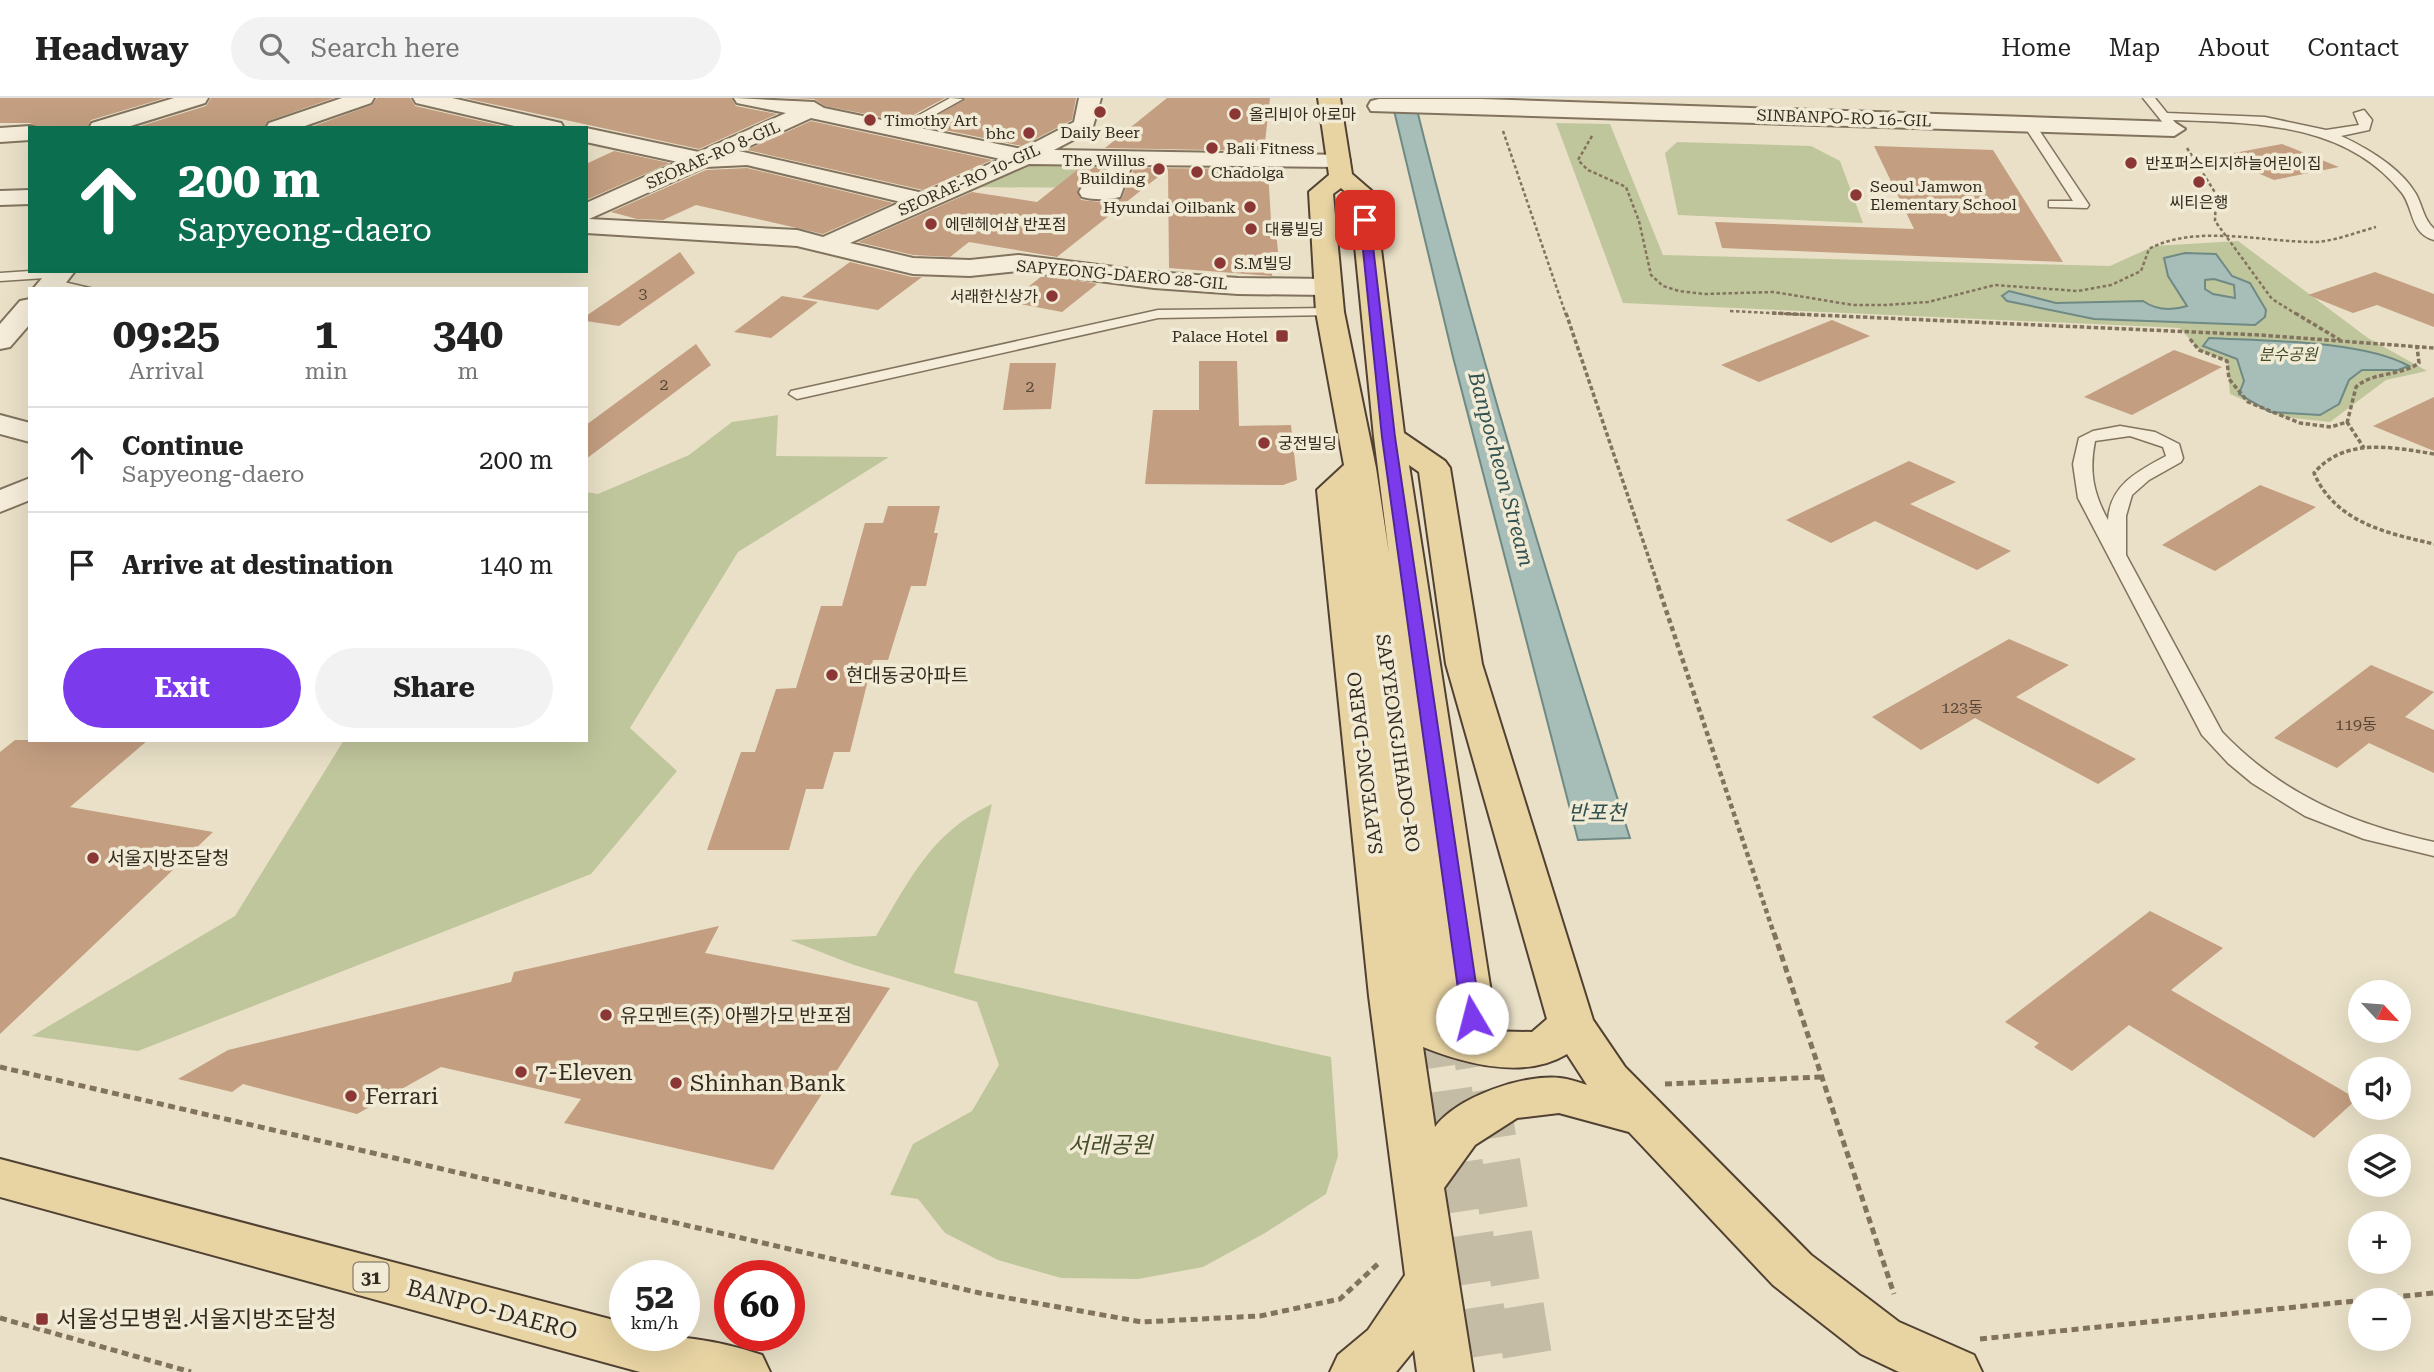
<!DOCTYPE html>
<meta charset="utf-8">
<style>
body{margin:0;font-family:"Roboto Serif","Noto Sans KR",serif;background:#f2f2f2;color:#222;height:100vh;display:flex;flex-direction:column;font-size:26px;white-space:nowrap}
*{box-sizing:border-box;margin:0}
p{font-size:23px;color:#767676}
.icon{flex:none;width:38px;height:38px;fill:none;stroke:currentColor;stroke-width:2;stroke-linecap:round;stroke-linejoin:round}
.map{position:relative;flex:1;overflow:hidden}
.side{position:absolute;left:28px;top:189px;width:560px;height:455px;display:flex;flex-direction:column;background:#fff;border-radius:0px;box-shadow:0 7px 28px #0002}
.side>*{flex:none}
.hud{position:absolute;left:28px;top:28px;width:560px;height:147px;border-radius:0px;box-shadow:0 7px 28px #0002;background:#0b6e4f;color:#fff;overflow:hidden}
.needle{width:46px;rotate:116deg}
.buttons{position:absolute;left:2348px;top:882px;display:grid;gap:14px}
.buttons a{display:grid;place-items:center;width:63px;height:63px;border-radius:50%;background:#fff;box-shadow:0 7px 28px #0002;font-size:35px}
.speed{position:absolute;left:609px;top:1162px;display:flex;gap:14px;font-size:35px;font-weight:700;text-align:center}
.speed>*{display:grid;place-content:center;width:91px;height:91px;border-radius:50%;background:#fff;box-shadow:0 7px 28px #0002;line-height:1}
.speed small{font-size:18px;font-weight:400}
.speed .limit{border:10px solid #d22;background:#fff;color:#111}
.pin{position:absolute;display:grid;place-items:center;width:60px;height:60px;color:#fff;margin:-30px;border-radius:14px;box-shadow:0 4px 10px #0006}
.me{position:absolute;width:77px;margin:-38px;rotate:352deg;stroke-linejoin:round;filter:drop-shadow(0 0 5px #0008)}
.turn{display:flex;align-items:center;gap:24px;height:147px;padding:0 35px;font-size:32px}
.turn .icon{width:91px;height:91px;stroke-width:2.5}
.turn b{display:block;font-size:49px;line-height:60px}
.eta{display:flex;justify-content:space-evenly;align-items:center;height:119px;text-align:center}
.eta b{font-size:42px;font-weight:700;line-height:49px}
.cta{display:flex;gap:14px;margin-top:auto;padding:14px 35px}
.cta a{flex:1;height:80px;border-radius:42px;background:#7c3aed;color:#fff;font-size:28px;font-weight:700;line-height:80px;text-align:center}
.cta a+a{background:#f2f2f2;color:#222}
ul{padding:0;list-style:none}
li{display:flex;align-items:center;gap:21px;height:105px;padding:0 35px;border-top:2px solid #e0e0e0}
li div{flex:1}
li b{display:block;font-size:26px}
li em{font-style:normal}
header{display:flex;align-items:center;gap:42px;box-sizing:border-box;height:98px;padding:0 35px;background:#fff;border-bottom:2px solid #e0e0e0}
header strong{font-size:33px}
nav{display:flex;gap:38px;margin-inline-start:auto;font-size:24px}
.search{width:490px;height:63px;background:#f2f2f2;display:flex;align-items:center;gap:18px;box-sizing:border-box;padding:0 24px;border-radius:38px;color:#767676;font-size:26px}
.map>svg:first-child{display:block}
.green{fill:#c0c69c}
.water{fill:#a7bdb7;stroke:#6f8a85;stroke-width:2;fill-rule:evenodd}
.building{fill:#c39e81}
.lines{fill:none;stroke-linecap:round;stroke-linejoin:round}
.primary-tunnel{stroke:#c5bca6;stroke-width:49;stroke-dasharray:49 24;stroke-linecap:butt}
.lane-casing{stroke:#82735e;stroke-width:3}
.street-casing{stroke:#82735e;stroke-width:4}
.primary-casing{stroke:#514132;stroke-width:4}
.path-far3{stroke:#82735e;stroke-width:2.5;stroke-dasharray:3.5 2.5;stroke-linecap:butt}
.path-far2{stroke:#82735e;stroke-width:3.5;stroke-dasharray:4.5 2.5;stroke-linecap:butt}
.path-far1{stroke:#82735e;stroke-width:4.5;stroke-dasharray:5 3.5;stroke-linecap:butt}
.path{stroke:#82735e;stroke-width:5;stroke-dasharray:7 4.5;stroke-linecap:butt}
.lane{fill:#f5edd9;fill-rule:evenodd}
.street{fill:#f5edd9;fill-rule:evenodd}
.primary{fill:#e8d4a3;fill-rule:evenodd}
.route{fill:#7c3aed;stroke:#51269a;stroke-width:2}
.poi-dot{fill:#8a3735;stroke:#f1ead5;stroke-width:2.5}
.labels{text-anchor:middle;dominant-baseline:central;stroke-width:7;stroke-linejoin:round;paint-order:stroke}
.far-poi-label{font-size:16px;fill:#342b20;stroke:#f1ead5;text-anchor:start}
.far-street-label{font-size:16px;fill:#342b20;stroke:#f1ead5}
.number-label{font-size:16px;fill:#584838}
.far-park-label{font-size:16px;font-style:italic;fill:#444e29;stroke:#f1ead5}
.shield{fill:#f1ead5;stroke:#6d6456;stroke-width:2}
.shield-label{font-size:18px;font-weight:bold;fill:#342b20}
.poi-label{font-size:19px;fill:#342b20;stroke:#f1ead5;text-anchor:start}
.street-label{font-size:19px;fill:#342b20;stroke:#f1ead5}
.water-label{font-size:21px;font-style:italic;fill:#315251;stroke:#f1ead5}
.near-poi-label{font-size:23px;fill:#342b20;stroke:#f1ead5;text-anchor:start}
.near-park-label{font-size:23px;font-style:italic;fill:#444e29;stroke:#f1ead5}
.near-street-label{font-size:23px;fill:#342b20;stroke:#f1ead5}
</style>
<header>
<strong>Headway</strong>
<div class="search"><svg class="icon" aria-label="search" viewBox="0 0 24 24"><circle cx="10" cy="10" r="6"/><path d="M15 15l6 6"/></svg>Search here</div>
<nav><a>Home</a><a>Map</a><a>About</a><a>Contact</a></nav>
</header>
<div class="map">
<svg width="2434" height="1274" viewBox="0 0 2434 1274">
<rect width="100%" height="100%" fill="#e9e0c7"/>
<g class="green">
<path d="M1556 25 1610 26 1663 157 2110 168 2154 148 2238 143 2368 240 2427 273 2386 282 2330 324 2283 319 2230 296 2227 263 2199 252 2180 230 1623 205Z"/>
<path d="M1677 44 1811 48 1840 63 1863 125 1678 117 1665 55Z"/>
<path d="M1029 62H1112L1103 90 967 89Z"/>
<path d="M778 317 776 358 889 359 738 454 630 630 677 673 591 776 138 953 32 938 235 818 344 642H586V394L598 396 689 357 732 324Z"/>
<path d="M992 706 954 875 1331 959 1338 1058 1326 1096 1265 1135 1203 1169 1138 1181 1061 1180 998 1162 945 1135 918 1101 890 1097 913 1046 972 1013 999 967 977 904 854 867 790 842 876 838C909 783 931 734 992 706Z"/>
</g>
<g class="water">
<path d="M1391 0H1414C1476 249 1552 495 1630 740L1578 742 1453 259Z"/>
<path d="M2185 155 2216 156 2232 178 2250 185 2266 212 2265 219 2255 227 2094 221 2007 203 2002 198 2009 193 2056 205 2143 203C2156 212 2171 213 2187 208L2168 178 2164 160ZM2214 181 2234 187 2235 200 2213 196 2205 191V182Z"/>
<path d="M2209 240C2263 243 2362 242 2409 268L2398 272H2362L2349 282 2339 306 2320 317 2270 314 2239 296 2244 283 2237 261 2203 248Z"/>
</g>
<g class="building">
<path d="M0 0H165L91 22 87 30H38L30 25H0Z"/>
<path d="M211 0H334L268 23 264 30H134L206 8Z"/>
<path d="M377 0H410L415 8 506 29 308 30 372 7Z"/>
<path d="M464 0H732L736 8 777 16 699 51Z"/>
<path d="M787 0H945L902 23 825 8 814 1Z"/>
<path d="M965 0H1076L1072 22 1022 48 921 27Z"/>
<path d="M1167 0H1270L1264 53 1105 50Z"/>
<path d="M811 23 992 62 923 92 747 52Z"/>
<path d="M2282 46 2339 69 2274 82 2218 58Z"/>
<path d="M1874 48 1993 52 2063 164 1722 150 1715 124 1914 131Z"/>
<path d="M614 53 670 65 586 102V66Z"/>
<path d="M1081 69 1105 70 1100 85 1082 86 1077 93 1081 102 1101 104 1122 100 1134 70 1268 71 1271 123 1275 122 1278 154H1271L1272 178 1169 170 1168 71 1057 159 969 144 950 159 913 157 858 144 972 94 1037 104Z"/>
<path d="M747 70 893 105 823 136 696 107 663 122 637 121 611 114 706 72Z"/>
<path d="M680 154 695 175 619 228 586 223V218Z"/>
<path d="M850 164 912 179H922L878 212 802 199Z"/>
<path d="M2375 174 2434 196V229L2377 207 2353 215 2308 197Z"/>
<path d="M1042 178 1093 185 1097 186 1062 214 1009 204Z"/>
<path d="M782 198 818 204 771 240 734 234Z"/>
<path d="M1832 222 1870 238 1759 284 1721 267Z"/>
<path d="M696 246 711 267 586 361V327Z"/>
<path d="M2174 252 2222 269 2132 317 2084 299Z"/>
<path d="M1199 263H1237L1239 328 1291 327 1297 382 1283 387 1145 386 1153 312H1199Z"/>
<path d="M1010 265H1056L1051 311 1003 312Z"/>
<path d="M2434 299V353L2373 328Z"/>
<path d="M1909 363 1956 384 1910 406 2011 453 1977 472 1875 423 1831 445 1786 422Z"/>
<path d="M2260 387 2316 409 2215 473 2162 447Z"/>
<path d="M888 408H940L934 435H938L926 488H911L888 562H873L850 654H834L823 691H806L789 752H707L741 654H755L776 591 796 590 821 508H842L865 425H883Z"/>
<path d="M2009 541 2069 567 2016 599 2136 661 2098 686 1975 620 1921 652 1872 619Z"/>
<path d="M2371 567 2434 594 2405 619 2434 632V675L2369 645 2337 670 2274 640Z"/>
<path d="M15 642H148L70 709 213 734 0 936V654Z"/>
<path d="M2150 813 2223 850 2171 892 2357 1001 2314 1040 2129 927 2072 973 2034 949 2039 945 2005 924Z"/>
<path d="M719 828 705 855 890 890 773 1072 564 1025 581 1001 441 969 357 1016 243 986 232 994 178 981 228 952 511 884 514 874Z"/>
</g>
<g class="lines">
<g class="primary-tunnel">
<path d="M1437 920 1489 1274"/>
<path d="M1472 920 1530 1274"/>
</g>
<defs>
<g id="lane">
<path d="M950 0 963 1 902 35 892 32Z"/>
<path d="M2143 0H2155L2167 15 2265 19 2326 32 2359 27 2354 15 2364 12 2372 22 2369 32 2341 38C2367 50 2401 70 2416 96 2423 109 2423 120 2434 131V142C2410 135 2414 111 2402 95 2346 24 2255 25 2173 22L2178 28 2172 32 2168 31Z"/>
<path d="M2025 23H2033L2089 107 2087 110 2049 109V103H2073L2023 26Z"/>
<path d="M30 173H66L67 175 60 179 0 183V175Z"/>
<path d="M51 181 94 191 46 188V182Z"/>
<path d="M1330 210 1335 211V217L1158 220 797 301 789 296 791 293 1158 212Z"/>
<path d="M2120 328 2155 334 2179 346 2183 360 2181 364 2149 382 2132 397 2126 418V457L2222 634C2281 696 2352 726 2434 744V758L2364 741 2305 718 2252 685 2228 665 2202 637 2078 400 2073 366 2079 340 2093 333ZM2130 338 2163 349 2166 358C2138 373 2110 387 2108 422 2093 395 2089 373 2095 343Z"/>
</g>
<g id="street">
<path d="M174 0H208L205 5 124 30H89L92 25Z"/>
<path d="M342 0H374L371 5 299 30H266L269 25Z"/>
<path d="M413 0H452L561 25 564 30H523L416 5Z"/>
<path d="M734 0 814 4 824 10 1022 51 1074 24 1079 0H1101L1092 32 1054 52 1346 57 1350 62 1346 67 1338 69 1132 67 1120 99C1107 102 1095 102 1082 99L1079 94 1082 89 1102 87 1109 67 1029 66 850 145 913 160 970 162 1019 157 1154 174 1238 180 1327 181 1336 183 1340 189 1336 195 1327 197 1238 196 1154 190 1019 173 970 178 913 176 797 148 586 135V105L678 64 586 44V30L699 54 786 15 737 5ZM811 20 1001 61 923 95 739 53ZM747 67 901 104 823 139 797 132 589 121 705 69Z"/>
<path d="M1379 1H1482L2174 24 2185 31 2174 38 1371 13 1368 8 1371 3Z"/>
<path d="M30 28 36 30H30V42L0 44V30Z"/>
<path d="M30 92V106L0 107V93Z"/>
<path d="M48 173H75L61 191H33Z"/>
<path d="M30 201V226L10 249 0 251V226L20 203Z"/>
<path d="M0 317 30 325V344L0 336Z"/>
<path d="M30 380V402L0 414V392Z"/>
</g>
<g id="primary">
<path d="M1318 0H1340L1352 76 1374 95 1404 335 1445 363 1450 370 1482 566 1593 922 1625 969 1811 1157 1899 1224 1974 1257 1982 1274H1899L1861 1256 1773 1187 1629 1034 1559 1015 1517 1020 1475 1047 1444 1090 1473 1274H1417L1414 1252 1396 1274H1330L1338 1257 1368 1232 1405 1177 1369 898 1317 392 1344 367 1316 214 1309 94 1329 77ZM1341 90 1350 98 1374 339 1389 456 1376 370 1344 214 1333 96ZM1409 367 1419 374 1446 566 1547 921 1532 934 1482 933 1488 931 1495 920ZM1423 949C1466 966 1524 982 1567 956L1587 987C1578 984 1569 981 1560 980 1523 976 1457 999 1435 1029Z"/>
<path d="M0 1061 625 1225V1237C674 1237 715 1241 762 1257L770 1274H640L0 1099Z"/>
</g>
</defs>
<use href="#lane" class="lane-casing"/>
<use href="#street" class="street-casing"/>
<use href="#primary" class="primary-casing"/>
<g class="path-far3">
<path d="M1503 33 1566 217"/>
<path d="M1592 38 1578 62 1588 72 1626 89 1639 123 1651 177 1663 188 1679 193 1704 196 1774 194 1853 207H1886L1928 204 1995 187 2078 193 2111 187 2141 173 2149 151C2194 126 2264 144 2313 144 2333 144 2357 134 2376 129"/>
<path d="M2187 50 2216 96 2215 123 2272 201 2298 217"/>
<path d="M1730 213 1811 217"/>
</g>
<g class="path-far2">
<path d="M1566 215 1659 490"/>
<path d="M1772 215 2260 237 2434 250"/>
<path d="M2295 215 2340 242"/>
<path d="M2190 241 2199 252 2227 263 2229 281 2248 304 2300 325 2331 329 2347 324 2364 350"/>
<path d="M2347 325 2356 289C2374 273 2399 279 2419 265L2417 249"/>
<path d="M2434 356C2392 349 2345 339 2314 375 2335 424 2386 435 2434 446"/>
</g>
<path class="path-far1" d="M1658 488 1774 836"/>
<g class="path">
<path d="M1774 835 1894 1196"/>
<path d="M0 969 980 1195 1142 1224 1260 1218 1340 1201 1380 1164"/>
<path d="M1665 986 1822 979"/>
<path d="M0 1220 191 1274"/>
<path d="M1980 1241 2434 1195"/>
</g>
<use href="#lane" class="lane"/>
<use href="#street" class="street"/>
<use href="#primary" class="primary"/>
</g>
<path class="route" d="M1365 119 1370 122 1395 339 1481 920 1472 926 1462 920 1382 339 1360 122Z"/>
<g class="poi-dot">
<circle cx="1100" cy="14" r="7"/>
<circle cx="1235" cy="16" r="7"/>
<circle cx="870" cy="22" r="7"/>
<circle cx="1029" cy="35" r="7"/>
<circle cx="1212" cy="50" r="7"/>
<circle cx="2131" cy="65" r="7"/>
<circle cx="1159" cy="71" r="7"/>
<circle cx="1197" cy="74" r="7"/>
<circle cx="2199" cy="84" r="7"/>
<circle cx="1856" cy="97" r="7"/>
<circle cx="1250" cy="109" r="7"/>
<circle cx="931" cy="126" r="7"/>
<circle cx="1251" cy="131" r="7"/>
<circle cx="1220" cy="165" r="7"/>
<circle cx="1052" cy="198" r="7"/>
<rect x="1275" y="231" width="14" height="14" rx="3.5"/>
<circle cx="1264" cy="345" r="7"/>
<circle cx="832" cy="577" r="7"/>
<circle cx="93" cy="760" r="7"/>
<circle cx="606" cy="917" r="7"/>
<circle cx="521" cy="974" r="7"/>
<circle cx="676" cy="985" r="7"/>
<circle cx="351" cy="998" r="7"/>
<rect x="35" y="1214" width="14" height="14" rx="3.5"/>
</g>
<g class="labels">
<g class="far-poi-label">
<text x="1249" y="16">올리비아 아로마</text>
<text x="884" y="22">Timothy Art</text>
<text x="1100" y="34" text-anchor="middle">Daily Beer</text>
<text x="1015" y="35" text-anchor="end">bhc</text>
<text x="1226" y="50">Bali Fitness</text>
<text x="1145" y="62" text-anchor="end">The Willus<tspan x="1145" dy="18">Building</tspan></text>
<text x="2145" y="65">반포퍼스티지하늘어린이집</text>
<text x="1211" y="74">Chadolga</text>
<text x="1870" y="88">Seoul Jamwon<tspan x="1870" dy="18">Elementary School</tspan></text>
<text x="2199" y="104" text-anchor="middle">씨티은행</text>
<text x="1236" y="109" text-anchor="end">Hyundai Oilbank</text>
<text x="945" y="126">에덴헤어샵 반포점</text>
<text x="1265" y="131">대륭빌딩</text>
<text x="1234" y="165">S.M빌딩</text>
<text x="1038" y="198" text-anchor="end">서래한신상가</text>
<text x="1268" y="238" text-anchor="end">Palace Hotel</text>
<text x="1278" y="345">궁전빌딩</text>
</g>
<g class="far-street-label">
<text transform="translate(1844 20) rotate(2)">SINBANPO-RO 16-GIL</text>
<text transform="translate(713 57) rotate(-24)">SEORAE-RO 8-GIL</text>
<text transform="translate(969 82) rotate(-24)">SEORAE-RO 10-GIL</text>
<text transform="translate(1122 177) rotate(5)">SAPYEONG-DAERO 28-GIL</text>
</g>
<g class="number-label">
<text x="643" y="195">3</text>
<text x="664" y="286">2</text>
<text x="1030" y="288">2</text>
<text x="1962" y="609">123동</text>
<text x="2356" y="626">119동</text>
</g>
<g class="far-park-label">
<text x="2288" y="256">분수공원</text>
</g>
<rect class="shield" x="353.5" y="1164.5" width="35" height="29" rx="5"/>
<g class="shield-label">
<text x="371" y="1179">31</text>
</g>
<g class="poi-label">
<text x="846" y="577">현대동궁아파트</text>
<text x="107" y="760">서울지방조달청</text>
<text x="620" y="917">유모멘트(주) 아펠가모 반포점</text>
</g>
<g class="street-label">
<text transform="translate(1398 645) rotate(82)">SAPYEONGJIHADO-RO</text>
<text transform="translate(1365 665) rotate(-97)">SAPYEONG-DAERO</text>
</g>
<g class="water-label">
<text transform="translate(1501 371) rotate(75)">Banpocheon Stream</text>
<text x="1597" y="715">반포천</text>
</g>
<g class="near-poi-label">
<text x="535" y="974">7-Eleven</text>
<text x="690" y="985">Shinhan Bank</text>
<text x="365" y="998">Ferrari</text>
<text x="56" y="1221">서울성모병원.서울지방조달청</text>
</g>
<g class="near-park-label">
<text x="1110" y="1047">서래공원</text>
</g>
<g class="near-street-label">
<text transform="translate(492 1212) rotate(15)">BANPO-DAERO</text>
</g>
</g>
</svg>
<div class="buttons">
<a><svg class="needle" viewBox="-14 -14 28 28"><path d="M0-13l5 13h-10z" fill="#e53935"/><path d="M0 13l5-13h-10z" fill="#767676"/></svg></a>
<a><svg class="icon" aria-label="sound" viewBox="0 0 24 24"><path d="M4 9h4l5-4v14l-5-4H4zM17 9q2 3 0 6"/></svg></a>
<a><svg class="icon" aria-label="layers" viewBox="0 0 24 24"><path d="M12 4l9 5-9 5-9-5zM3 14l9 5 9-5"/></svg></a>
<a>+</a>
<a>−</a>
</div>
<div class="speed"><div>52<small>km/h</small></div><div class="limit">60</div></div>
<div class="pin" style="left:1365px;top:122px;background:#d93025"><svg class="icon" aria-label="arrive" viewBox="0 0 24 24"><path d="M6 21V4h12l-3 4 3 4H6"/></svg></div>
<svg class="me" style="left:1472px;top:920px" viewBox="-20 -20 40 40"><circle r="19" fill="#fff"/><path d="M0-13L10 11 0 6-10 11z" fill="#7c3aed"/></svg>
<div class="hud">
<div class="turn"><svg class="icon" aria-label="ahead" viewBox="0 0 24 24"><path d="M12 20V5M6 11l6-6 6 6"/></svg><div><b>200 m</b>Sapyeong-daero</div></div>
</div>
<section class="side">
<div class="eta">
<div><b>09:25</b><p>Arrival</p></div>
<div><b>1</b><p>min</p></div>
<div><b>340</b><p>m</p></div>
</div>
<ul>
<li><svg class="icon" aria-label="ahead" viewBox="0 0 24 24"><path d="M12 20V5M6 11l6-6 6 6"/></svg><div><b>Continue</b><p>Sapyeong-daero</p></div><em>200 m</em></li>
<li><svg class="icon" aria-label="arrive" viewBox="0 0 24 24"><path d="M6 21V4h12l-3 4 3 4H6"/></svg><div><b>Arrive at destination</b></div><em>140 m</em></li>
</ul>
<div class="cta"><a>Exit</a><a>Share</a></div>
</section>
</div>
